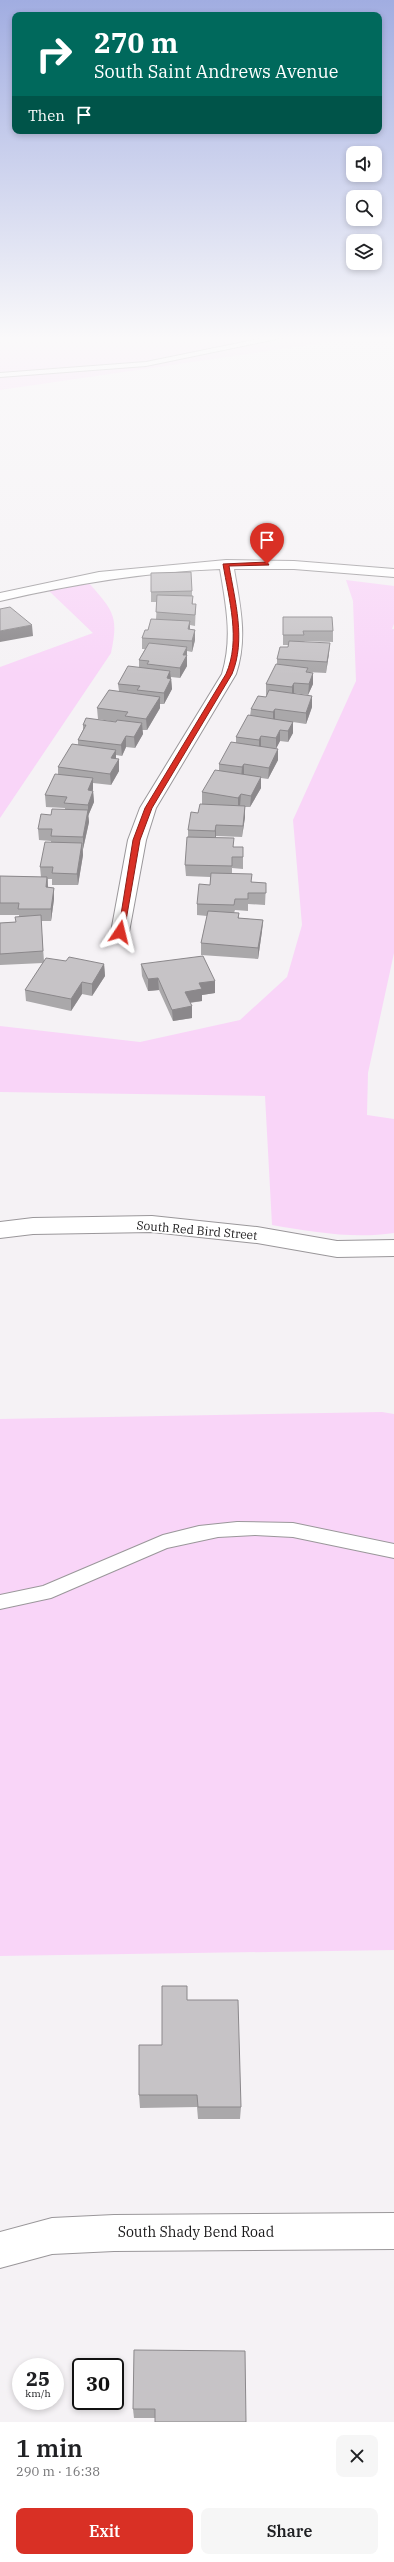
<!DOCTYPE html>
<meta charset="utf-8">
<style>
body{margin:0;font-family:"IBM Plex Serif",serif;background:#f6f6f6;color:#202124;height:100vh;display:flex;flex-direction:column;font-size:15px;white-space:nowrap}
*{box-sizing:border-box;margin:0}
p{font-size:13px;color:#757577}
.icon{flex:none;width:22px;height:22px;fill:none;stroke:currentColor;stroke-width:2;stroke-linecap:round;stroke-linejoin:round}
.map{position:relative;height:2422px;overflow:hidden}
.details{display:flex;flex-direction:column;background:#fff;flex:1}
.details>*{flex:none}
.guide{position:absolute;left:12px;top:12px;width:370px;height:122px;border-radius:8px;box-shadow:0 2px 6px #0003;background:#00695c;color:#fff;overflow:hidden}
.controls{position:absolute;left:346px;top:146px;display:grid;gap:8px}
.controls a{display:grid;place-items:center;width:36px;height:36px;border-radius:8px;background:#fff;box-shadow:0 2px 6px #0003;font-size:20px}
.speed{position:absolute;left:12px;top:2358px;display:flex;gap:8px;font-size:20px;font-weight:700;text-align:center}
.speed>*{display:grid;place-content:center;width:52px;height:52px;border-radius:50%;background:#fff;box-shadow:0 2px 6px #0003;line-height:1}
.speed small{font-size:10px;font-weight:400}
.speed .limit{border:2px solid #111;border-radius:6px;background:#fff;color:#111}
.pin{position:absolute;display:grid;place-items:center;width:34px;height:34px;color:#fff;margin:-41px -17px;border-radius:50% 50% 50% 0;rotate:-45deg;box-shadow:0 0 4px #0007}
.pin .icon{rotate:45deg}
.me{position:absolute;width:44px;margin:-22px;rotate:10deg;stroke-linejoin:round;filter:drop-shadow(0 0 3px #0008)}
.turn{display:flex;align-items:center;gap:14px;height:84px;padding:0 16px;font-size:18px}
.turn .icon{width:52px;height:52px;stroke-width:2.5}
.turn b{display:block;font-size:28px;line-height:34px}
.then{display:flex;align-items:center;height:38px;padding:0 16px;background:#0003;gap:8px;font-size:15px}
.round{display:grid;place-items:center;flex:none;width:42px;height:42px;border-radius:8px;background:#f6f6f6}
.summary{display:flex;align-items:center;justify-content:space-between;height:68px;padding:0 16px}
h1{font-size:24px;font-weight:600;line-height:30px}
.action{display:flex;gap:8px;margin-top:auto;padding:8px 16px}
.action a{flex:1;height:46px;border-radius:8px;background:#d93025;color:#fff;font-size:16px;font-weight:600;line-height:46px;text-align:center}
.action a+a{background:#f6f6f6;color:#202124}
.map>svg:first-child{display:block}
.green{fill:#f9d5f8}
.lines{fill:none;stroke-linecap:round;stroke-linejoin:round}
.service-casing{stroke:#9a979a;stroke-width:2}
.minor-casing{stroke:#9a979a;stroke-width:2}
.service{fill:#fff;fill-rule:evenodd}
.minor{fill:#fff;fill-rule:evenodd}
.wall{fill:#aaa8aa}
.shaded-wall{fill:#8b888b}
.building{fill:#c6c3c6;stroke:#8b888b}
.route{fill:#d93025;stroke:#8d1f18}
.labels{text-anchor:middle;dominant-baseline:central;stroke-width:3.5;stroke-linejoin:round;paint-order:stroke}
.street-label{font-size:12px;fill:#1a191a;stroke:#fff}
.near-street-label{font-size:14px;fill:#1a191a;stroke:#fff}
</style>
<div class="map">
<svg width="394" height="2422" viewBox="0 0 394 2422">
<rect width="100%" height="100%" fill="#f5f2f5"/>
<g class="green">
<path d="M0 337H364L0 390Z"/>
<path d="M346 580 394 586V624L392 629H394V953L368 1073 367 1115 394 1119V1233C353 1239 313 1232 272 1225L265 1096 0 1092V1026L140 1042 240 1020 287 977 302 925 293 820 356 681 353 601Z"/>
<path d="M89 583C113 611 119 615 111 653L0 818V667L93 633 48 590Z"/>
<path d="M382 1412 394 1414V1950L0 1956V1419Z"/>
</g>
<g class="lines">
<defs>
<g id="service">
<path d="M268 337H286L146 366 0 377V373L146 362Z"/>
<path d="M237 1522 293 1523 394 1544V1558L293 1537 255 1535 218 1537 167 1548 51 1598 0 1609V1595L43 1586 163 1535 199 1526Z"/>
</g>
<g id="minor">
<path d="M226 560 294 561 394 569V577L294 569H234C240 605 248 638 236 674L156 808 146 840 129 932 126 936H114L111 932 128 840 140 808 222 674C233 638 226 605 220 569 145 572 73 584 0 601V593L99 572Z"/>
<path d="M152 1216 257 1227 337 1241 394 1240V1256L337 1257 257 1243 152 1232 33 1234 0 1238V1222L33 1218Z"/>
<path d="M394 2213V2249L114 2251 52 2254 0 2268V2232L52 2218 114 2215Z"/>
</g>
</defs>
<use href="#service" class="service-casing"/>
<use href="#minor" class="minor-casing"/>
<use href="#service" class="service"/>
<use href="#minor" class="minor"/>
</g>
<g class="wall">
<path d="M151 573 192 591V596H193V604H196L195 626 190 625V629L195 630V640L192 652 187 651V666L180 678 171 677 172 689 164 704H160V708L147 730H142L143 734 135 748 126 747 122 756 116 755V759H119V771L111 785 93 783V791L94 802 88 816 89 822 83 849V855L78 885H52V879H48V887L54 888V899L51 921H41L44 961H66L104 964 105 976 92 996 82 994 71 1011 26 1001 25 990 43 963 0 965V923L16 922 19 916V915H0V876L41 877 40 867 51 842V841L39 840 38 829 51 815 65 810V808L46 807 45 795 58 775V767L78 745V740L83 730V725L116 722 98 719 97 708 119 691 118 684 139 667V660L145 649H142V638L156 619 157 602H151Z"/>
<path d="M283 617 333 631V642L303 641 329 653 326 673 307 672 313 684 308 695 294 693 312 707 306 724 293 722V733L288 742 280 741 276 748 278 760 268 779 261 778V788L250 807H245V817L242 837 216 836 215 838 234 847H243V869L232 868V873L252 882 266 883 265 905 248 904V911L235 910 234 913H239V918L263 920 262 931 258 959 201 955V943L207 916 197 915V904L210 885V877L186 876 185 865 188 837V830L198 813 202 804V792L219 771V764L236 743V737L250 716 251 709 266 697 267 695H266V684L277 664V659L288 647V645H283Z"/>
<path d="M141 964 215 981V993L202 995V1001L190 1003 192 1006V1018L173 1021 159 990 148 991 142 976Z"/>
<path d="M187 2000 241 2107 240 2119H198L197 2107 140 2108 139 2095 162 2045Z"/>
<path d="M245 2351 155 2418H134L133 2409Z"/>
</g>
<g class="shaded-wall">
<path d="M190 621V632L188 629Z"/>
<path d="M32 625 33 636 0 642V631Z"/>
<path d="M195 630V640L192 652V641Z"/>
<path d="M330 643 329 653 326 673 327 662Z"/>
<path d="M187 647V666L180 678V668L183 655Z"/>
<path d="M170 671 171 680V679L172 689 164 704V693L167 678Z"/>
<path d="M313 673V684L308 695 309 684Z"/>
<path d="M294 683V693L292 698V687Z"/>
<path d="M312 696V707L306 724V713Z"/>
<path d="M160 697V708L147 730 146 719Z"/>
<path d="M275 709V720L273 723V712Z"/>
<path d="M293 722V733L288 742V731Z"/>
<path d="M142 723 143 734 135 748 134 737Z"/>
<path d="M280 730V741L276 749V738Z"/>
<path d="M126 736V747L122 756 121 745Z"/>
<path d="M261 736V747L259 751V740Z"/>
<path d="M278 749V760L268 779 269 768Z"/>
<path d="M116 750V761L111 758Z"/>
<path d="M119 759V771L111 785 110 774Z"/>
<path d="M244 764V775L241 779 242 767Z"/>
<path d="M261 777V788L250 807 251 796Z"/>
<path d="M93 778V789L88 802V790Z"/>
<path d="M93 791 94 802 88 816V805Z"/>
<path d="M241 794 240 806 238 809V798Z"/>
<path d="M245 806V817L242 837 243 826Z"/>
<path d="M88 810 89 822 83 849V837Z"/>
<path d="M216 825V836L215 843V831Z"/>
<path d="M82 843 83 855 78 885 77 874Z"/>
<path d="M47 877 48 888 46 887Z"/>
<path d="M54 888V899L51 921V909Z"/>
<path d="M263 920 262 931 258 959V948Z"/>
<path d="M104 964 105 976 92 996V984Z"/>
<path d="M158 978 159 990 148 991V979Z"/>
<path d="M215 981V993L202 995V1001L186 1003 185 992 199 983Z"/>
<path d="M82 982V994L71 1011V999Z"/>
<path d="M192 1006V1018L173 1021 172 1010Z"/>
</g>
<g class="building">
<path d="M191 572 192 591 151 592V573Z"/>
<path d="M157 595 193 596 192 604H196L195 615 156 612Z"/>
<path d="M10 607 32 625 0 631V609Z"/>
<path d="M283 617H332L333 631H303L304 635H283Z"/>
<path d="M151 619 190 621 188 629 195 630 192 641 142 638 145 630H148Z"/>
<path d="M289 641 330 643 327 662 277 659 280 647H288Z"/>
<path d="M149 643 187 647 183 655H187L180 668 147 664 149 661 139 660Z"/>
<path d="M276 664 308 668 306 672 313 673 309 684 294 683 292 687 266 684Z"/>
<path d="M128 666 170 671 167 678 171 679 164 693 137 690 140 686 118 684Z"/>
<path d="M109 690 160 697 146 719 125 716 128 712 97 708Z"/>
<path d="M269 690 312 696 306 713 275 709 273 712 251 709 258 696 266 697Z"/>
<path d="M248 715 293 722 288 731 280 730 276 738 261 736 259 740 236 737Z"/>
<path d="M86 718 116 722 117 720 142 723 134 737 126 736 121 745 78 740 86 725H83Z"/>
<path d="M231 742 278 749 269 768 244 764 242 767 219 764Z"/>
<path d="M72 744 116 750 111 758 119 759 110 774 58 767Z"/>
<path d="M215 770 261 777 251 796 241 794 238 798 202 792Z"/>
<path d="M55 774 93 778 88 790 93 791 88 805 64 803 67 797 45 795Z"/>
<path d="M200 804 245 806 243 826 216 825 215 831 188 830 191 812 198 813Z"/>
<path d="M52 809 88 810 83 837 51 836 52 829H38L41 814 51 815Z"/>
<path d="M187 837 234 838 233 847H243V857H232V866L185 865Z"/>
<path d="M45 842 82 843 77 874 52 873 53 867H40Z"/>
<path d="M211 873 252 874 251 882 266 883V893H248V899H235L234 905 197 904 199 884 210 885Z"/>
<path d="M0 876 47 877 46 887 54 888 51 909H18L19 903H0Z"/>
<path d="M208 911 239 913 238 918 263 920 258 948 201 943Z"/>
<path d="M41 915 43 951 0 954V923L16 922 15 917Z"/>
<path d="M203 956 215 981 199 983 202 989 185 992 192 1006 172 1010 158 978 148 979 141 964Z"/>
<path d="M69 957 104 964 92 984 82 982 71 999 25 990 46 958 66 961Z"/>
<path d="M162 1986H187V2000H238L241 2107H198L197 2095H139V2045H162Z"/>
<path d="M134 2350 245 2351 246 2422H155V2409H133Z"/>
</g>
<linearGradient id="sky" x2="0" y2="1"><stop stop-color="#a1ade1"/><stop offset="0.5" stop-color="#faf9fa"/><stop offset="1" stop-color="#faf9fa" stop-opacity="0"/></linearGradient>
<rect width="394" height="676" fill="url(#sky)"/>
<path class="route" d="M267 562 269 565 229 566C235 601 246 640 232 674L152 808 140 840 124 932 118 933 133 840 145 808 226 674C241 640 229 600 223 564Z"/>
<g class="labels">
<g class="street-label">
<text transform="translate(197 1230) rotate(5)">South Red Bird Street</text>
</g>
<g class="near-street-label">
<text x="196" y="2232">South Shady Bend Road</text>
</g>
</g>
</svg>
<div class="controls">
<a><svg class="icon" aria-label="sound" viewBox="0 0 24 24"><path d="M4 9h4l5-4v14l-5-4H4zM17 9q2 3 0 6"/></svg></a>
<a><svg class="icon" aria-label="search" viewBox="0 0 24 24"><circle cx="10" cy="10" r="6"/><path d="M15 15l6 6"/></svg></a>
<a><svg class="icon" aria-label="layers" viewBox="0 0 24 24"><path d="M12 4l9 5-9 5-9-5zM3 14l9 5 9-5"/></svg></a>
</div>
<div class="speed"><div>25<small>km/h</small></div><div class="limit">30</div></div>
<div class="pin" style="left:267px;top:564px;background:#d93025"><svg class="icon" aria-label="arrive" viewBox="0 0 24 24"><path d="M6 21V4h12l-3 4 3 4H6"/></svg></div>
<svg class="me" style="left:120px;top:932px" viewBox="-20 -20 40 40"><path d="M0-17L14 15 0 8-14 15z" fill="#d93025" stroke="#fff" stroke-width="4"/></svg>
<div class="guide">
<div class="turn"><svg class="icon" aria-label="right" viewBox="0 0 24 24"><path d="M7 20v-9h11M14 6l5 5-5 5"/></svg><div><b>270 m</b>South Saint Andrews Avenue</div></div>
<div class="then">Then<svg class="icon" aria-label="arrive" viewBox="0 0 24 24"><path d="M6 21V4h12l-3 4 3 4H6"/></svg></div>
</div>
</div>
<section class="details">
<div class="summary"><div><h1>1 min</h1><p>290 m · 16:38</p></div><a class="round"><svg class="icon" aria-label="close" viewBox="0 0 24 24"><path d="M6 6l12 12M18 6L6 18"/></svg></a></div>
<div class="action"><a>Exit</a><a>Share</a></div>
</section>
